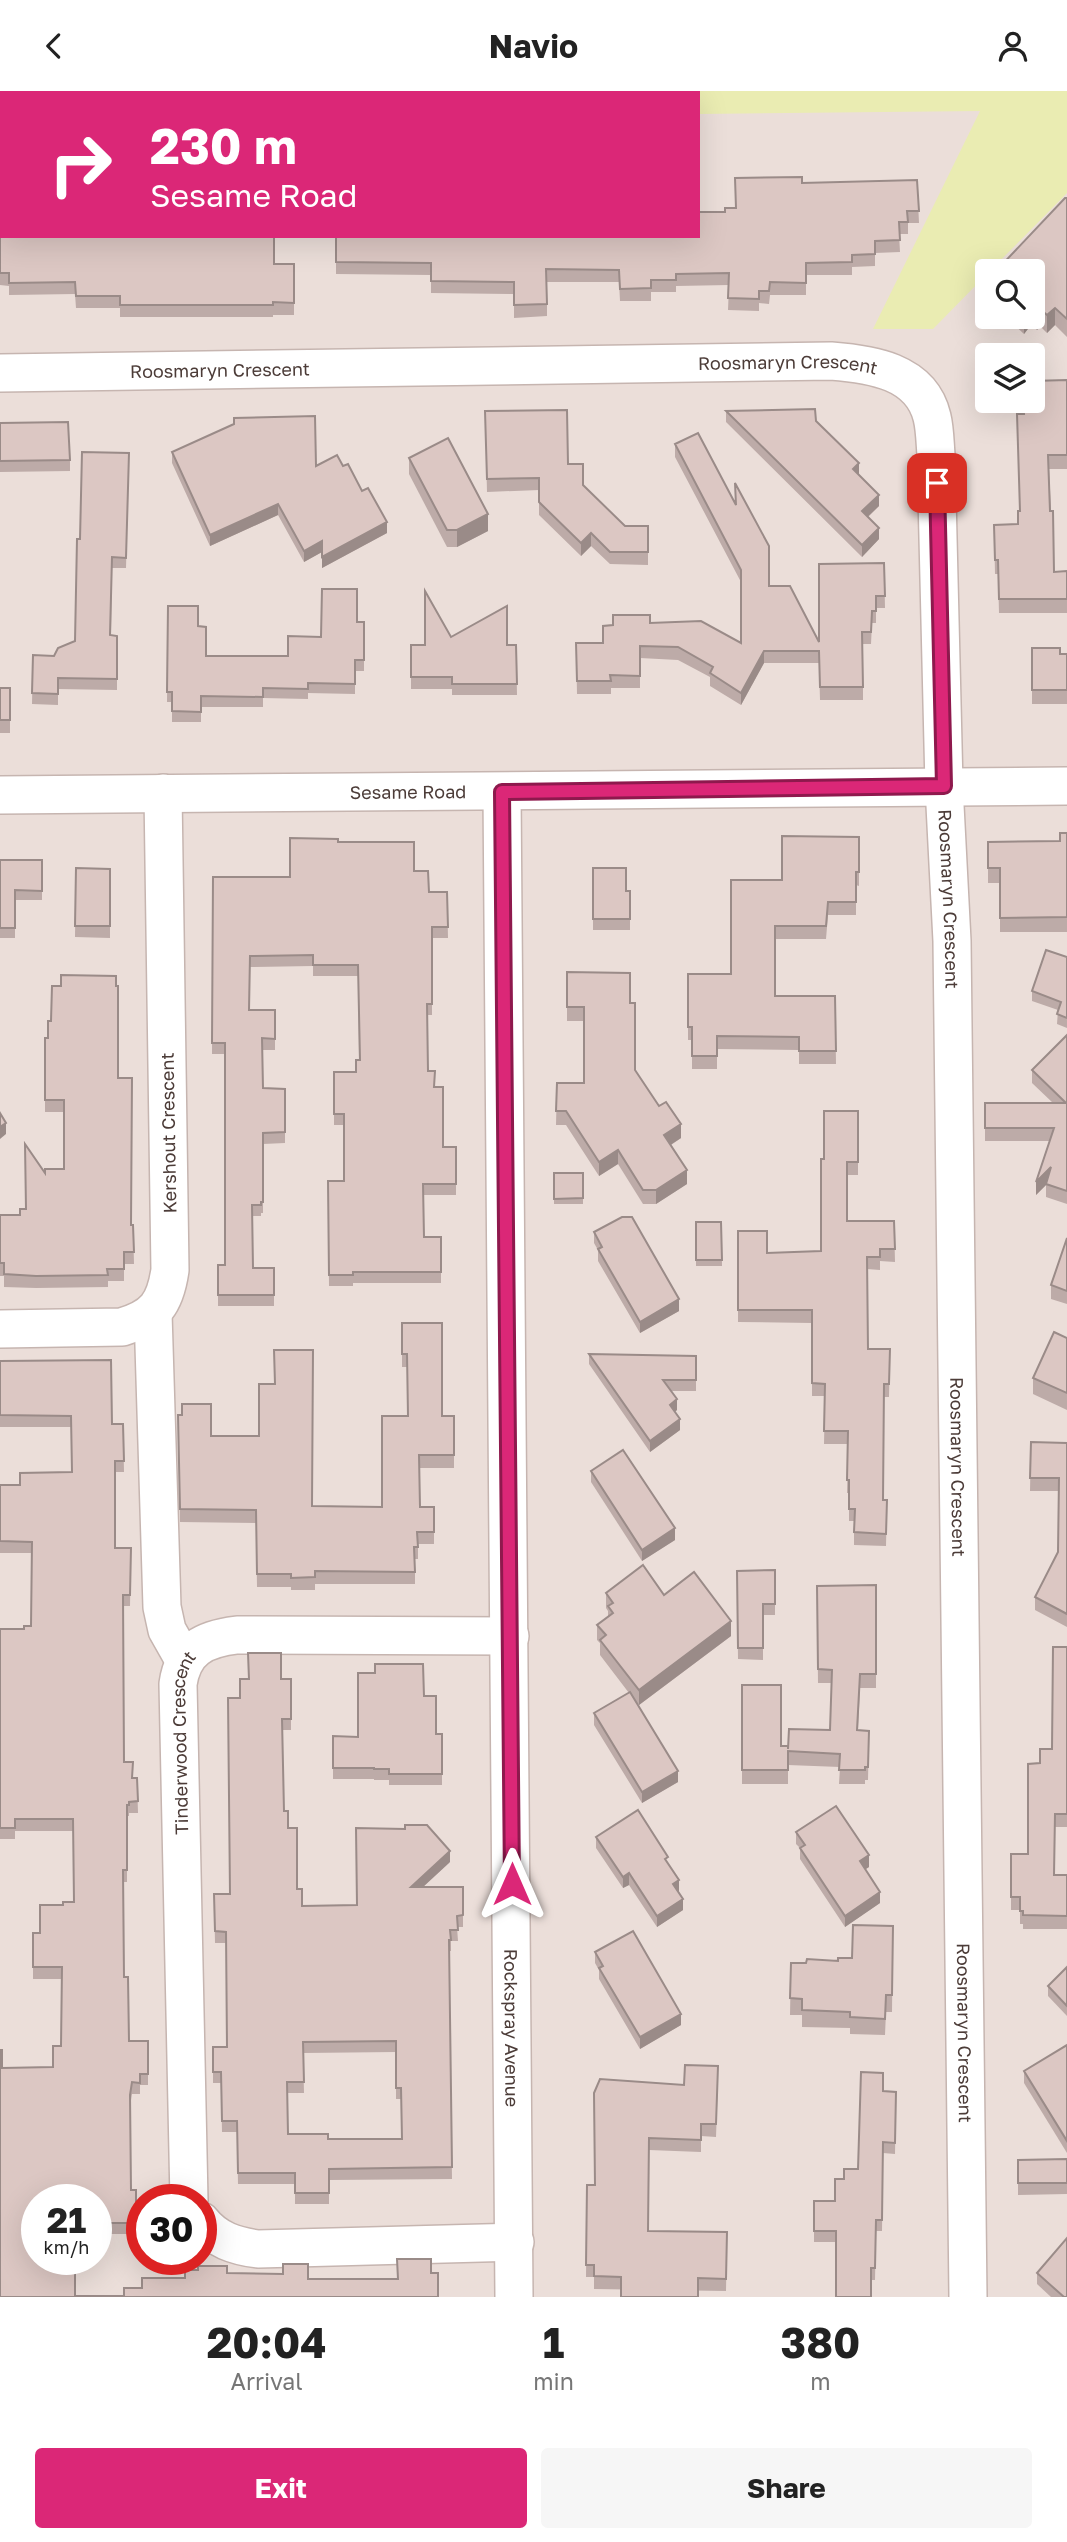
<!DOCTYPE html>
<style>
body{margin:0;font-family:"Golos Text",sans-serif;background:#f6f6f6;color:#222;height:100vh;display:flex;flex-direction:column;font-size:26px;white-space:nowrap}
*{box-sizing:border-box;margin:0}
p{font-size:23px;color:#767676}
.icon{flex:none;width:38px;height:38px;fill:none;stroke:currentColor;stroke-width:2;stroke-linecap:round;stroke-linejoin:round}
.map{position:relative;height:2206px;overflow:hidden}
.drawer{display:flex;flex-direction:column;background:#fff;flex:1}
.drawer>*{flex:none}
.hud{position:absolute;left:0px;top:0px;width:700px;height:147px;box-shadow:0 7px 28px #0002;background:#db2777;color:#fff;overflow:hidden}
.buttons{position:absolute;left:975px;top:168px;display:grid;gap:14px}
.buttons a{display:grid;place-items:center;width:70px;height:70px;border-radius:7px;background:#fff;box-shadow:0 7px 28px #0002;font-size:35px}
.speed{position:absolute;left:21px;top:2093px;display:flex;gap:14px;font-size:35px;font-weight:700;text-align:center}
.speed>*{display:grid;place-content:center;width:91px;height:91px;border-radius:50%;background:#fff;box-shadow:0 7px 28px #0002;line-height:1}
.speed small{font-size:18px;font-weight:400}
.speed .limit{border:10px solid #d22;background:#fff;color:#111}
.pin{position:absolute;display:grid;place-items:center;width:60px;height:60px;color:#fff;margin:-30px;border-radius:14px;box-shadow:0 4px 10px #0006}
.me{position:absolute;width:77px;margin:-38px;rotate:0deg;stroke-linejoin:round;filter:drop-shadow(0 0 5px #0008)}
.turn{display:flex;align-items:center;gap:24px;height:147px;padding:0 35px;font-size:32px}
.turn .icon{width:91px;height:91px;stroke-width:2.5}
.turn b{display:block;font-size:49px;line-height:60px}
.eta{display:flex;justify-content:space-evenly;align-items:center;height:119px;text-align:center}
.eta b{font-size:42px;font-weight:700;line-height:49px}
.action{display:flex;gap:14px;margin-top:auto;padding:14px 35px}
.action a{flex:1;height:80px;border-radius:7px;background:#db2777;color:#fff;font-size:28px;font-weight:700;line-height:80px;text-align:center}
.action a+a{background:#f6f6f6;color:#222}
header{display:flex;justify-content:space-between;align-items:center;height:91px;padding:0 35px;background:#fff;font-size:32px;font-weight:700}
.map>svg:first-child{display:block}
.residential{fill:#ebded9;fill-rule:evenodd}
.green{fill:#eaecb2}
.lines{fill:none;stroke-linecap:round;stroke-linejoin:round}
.street-casing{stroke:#c6b5b0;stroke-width:40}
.street{stroke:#fff;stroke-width:37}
.wall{fill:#bdaba8;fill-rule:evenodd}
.shaded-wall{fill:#9a8b88}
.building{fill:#dcc7c3;stroke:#9a8b88;stroke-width:2;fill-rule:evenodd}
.route-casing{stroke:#8e194d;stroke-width:18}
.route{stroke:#db2777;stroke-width:12}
.labels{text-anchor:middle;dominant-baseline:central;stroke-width:5;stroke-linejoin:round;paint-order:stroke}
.street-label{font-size:18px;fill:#4c3c38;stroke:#fff}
</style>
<header><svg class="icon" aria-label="back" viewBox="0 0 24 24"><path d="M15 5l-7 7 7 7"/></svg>Navio<svg class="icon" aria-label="person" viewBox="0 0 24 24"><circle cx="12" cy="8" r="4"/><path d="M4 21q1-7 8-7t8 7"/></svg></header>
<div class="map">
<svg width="1067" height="2206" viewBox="0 0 1067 2206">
<rect width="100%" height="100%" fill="#f6eeeb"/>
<path class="residential" d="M0 0H1067V2206H0ZM2 2H698V145H2ZM987 180H1032V226H987ZM987 264H1032V310H987ZM37 2109H96V2168H37ZM142 2109H201V2168H142Z"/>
<path class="green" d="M0 0H1067V102L990 180H987V183L933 238H873L980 20 698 23V2H2L0 31Z"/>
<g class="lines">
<defs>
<g id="street">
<path id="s1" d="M0 282 831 270C871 273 921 280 932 326 935 338 935 352 936 364L944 695 952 850 968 2206"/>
<path id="s2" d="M502 701 514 2206"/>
<path id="s3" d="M0 704 1067 695"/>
<path d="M153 1222 162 1516 167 1539 184 1569"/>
<path d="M0 1238 122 1236C155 1226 165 1213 170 1179L163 702"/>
<path id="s4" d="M189 2109 178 1593C183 1558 204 1548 237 1544L510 1545"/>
<path d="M201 2130C216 2149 235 2155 258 2158L515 2151"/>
</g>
</defs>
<use href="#street" class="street-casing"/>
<use href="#street" class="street"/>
</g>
<g class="wall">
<path d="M0 61 2 145 274 173H294V224H273V226H120V217H76L75 203 9 204V195L0 194Z"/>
<path d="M917 89 919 132H908V143H899L900 161 875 162V175L852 176V184H806V204H770L769 213 759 212V220L728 219 729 194 676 195V201H651V210H620L619 191H547V225L514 227V203L431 202V184L336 183V145H698L725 121 802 92Z"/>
<path d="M1067 107V246L1055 234 1047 242 1040 235 1037 239 1031 234 1024 243 1006 226H1032V180Z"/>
<path d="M1067 289V378H1049L1054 481 1067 480V522H999L998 483H995L994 434 1018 433 1020 420 1023 323Z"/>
<path d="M485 320 568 373 583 394 625 435H648V474L610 473 591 455 581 465 539 424V399L487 401Z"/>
<path d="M726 320 816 330 859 384 879 415 868 426 879 448 862 466 726 331Z"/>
<path d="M0 332 70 369V380L0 381Z"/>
<path d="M675 353 769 495 819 550 884 472 885 517H876V532H872L871 553H863V609H820L819 572H764L741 614 710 595V586L678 569 640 567V597H611V603H577L576 552H603L650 532 741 552V491L675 366Z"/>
<path d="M172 361 316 375H343L362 400 387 442 322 477V461L304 471 278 424 210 455 172 372Z"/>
<path d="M129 362 126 477H112L111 544 117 545V599L58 598V614L32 613 33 564 54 565 75 550 80 448Z"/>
<path d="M409 367 488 440 457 456H447L409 383Z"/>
<path d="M168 515 198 535 206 565H288L321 546 357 531H364V580H355V603L308 602V608L263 607V616H201V631H172V611H167Z"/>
<path d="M411 554H516L517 604H452V598H411Z"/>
<path d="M1032 557 1060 563H1067V613H1032Z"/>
<rect x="0" y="597" width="10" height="45"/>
<path d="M1067 742V841H1000V792H988V751L1060 750Z"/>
<path d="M782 745 859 781V795L856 794V824H828L826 848H775V905H835L836 973H799V959L717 958V978H692V949H688V883H731L782 789Z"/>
<path d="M338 751 414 780 429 801H447L448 847H432V924H427L428 980 435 996 443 1056H456V1104H423L424 1146H441V1192H353V1195H329L328 1090H344V1034H334V981H356L359 969 358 885H313V875L250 876 249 919H275V959H262L263 997 285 998V1052L263 1053V1122H261V1125H252L253 1177H274V1215H218V1174H225V963H212L213 786H290Z"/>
<path d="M0 769H42V809H15V847H0Z"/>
<path d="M76 777 110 778V847L75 846Z"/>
<path d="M593 777 626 800H630V839H593Z"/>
<path d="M1067 866V937L1057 933 1058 919 1032 910V900Z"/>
<path d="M567 881 630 912 635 979 681 1047 671 1054 687 1093 656 1113H643L618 1073 599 1085 566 1034H556L557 992H584V930H567Z"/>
<path d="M1067 944V1113L1046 1106V1094L1036 1104 1050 1050H985V1012H1053L1032 992V979Z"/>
<path d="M45 947 118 987 131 1134H133L134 1173H124V1190H108V1196L36 1197 4 1196V1185H0V1124H20L25 1118 45 1082 64 1078V1021H45Z"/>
<path d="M858 1020V1084H847V1130H894L895 1171 880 1170V1179L867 1178 868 1258H890L889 1306H884L883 1409H887L886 1455 854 1454V1430H849V1402H847L848 1353H824L825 1305H812V1232L738 1231V1140L767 1162 821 1160 824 1068Z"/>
<rect x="554" y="1082" width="29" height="31"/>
<path d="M696 1131H721L722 1175H696Z"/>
<path d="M594 1141 679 1220 640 1242 598 1170V1159L594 1152Z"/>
<path d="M1067 1147V1213L1051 1208V1194Z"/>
<path d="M402 1232 442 1325H454V1377H419L420 1416H434V1453H418V1468H415V1493H315V1499H291V1496H257L256 1432 180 1431 178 1324 211 1345 312 1415 382 1416 408 1325 407 1276H402Z"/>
<path d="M1067 1247V1319L1033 1303V1287Z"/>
<path d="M589 1263 696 1265V1300H671L677 1319 675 1321 680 1339 650 1361 589 1273Z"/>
<path d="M0 1270 112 1333H123L124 1381H115V1457H131L130 1515H123L124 1671 133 1687H137L138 1722H129V1725H127V1791H123L124 1886 129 1950 148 1983V1994H140V2003H132L130 2015 131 2099H136V2143H96V2109H37L75 2205H124L142 2197 185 2187 227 2182 308 2188H397L431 2182 438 2206H0L2 1977 53 1976 61 1955 62 1888H33V1842H40L63 1814 74 1811 73 1740H15V1748H0V1538H24L31 1535 32 1462H0V1394H20L72 1381 71 1336H0Z"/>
<path d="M1031 1351 1067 1352V1536L1035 1519V1506L1058 1461 1059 1400H1030Z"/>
<path d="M591 1380 675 1449 642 1470 591 1391Z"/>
<path d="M775 1479V1524H763V1569L738 1568 737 1480Z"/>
<path d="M876 1494V1597H860L858 1639 869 1640 868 1689H865V1693H839L840 1676 788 1674V1693H742V1594L781 1655H788L830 1639 832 1592H818L817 1495Z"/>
<path d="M606 1502 664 1504 731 1545 639 1614 636 1611 678 1691 642 1712 594 1634V1622L629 1602 600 1564V1552L597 1549V1534L608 1526V1520L606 1517Z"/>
<path d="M1067 1556V1736H1055L1054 1784H1067V1838H1023V1833H1020V1819H1011V1763H1028L1040 1672 1052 1658Z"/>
<path d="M281 1588H291V1639H282L284 1720 288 1737 297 1798 302 1815 357 1814 450 1771 423 1796H463V1836H457L458 1850H451V1860H449L452 2088 329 2089V2113H295V2093H238L237 2041H222L221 1992H213V1956H227L226 1852H215L214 1803H230L240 1607ZM396 1961V2008H401V2048H328L288 2043 287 2002H304L303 1962Z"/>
<path d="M424 1605 436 1643H442V1694H389V1689H374V1688H333V1645L358 1646Z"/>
<path d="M796 1741 869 1776 865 1778 880 1812 845 1836 800 1768V1757L796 1753Z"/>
<path d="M596 1746 668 1773 679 1801 683 1819 657 1836 629 1794 623 1797 596 1757Z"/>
<path d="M893 1835 892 1921H886L885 1944 850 1943V1937L802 1936V1924H790L791 1872H806L852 1867Z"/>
<path d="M595 1861 681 1934 640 1958 599 1888V1879L595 1872Z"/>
<path d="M1067 1876V1925L1048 1905V1895Z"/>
<path d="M1067 1954V2062L1024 1992V1980Z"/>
<path d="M718 1988 716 2046 701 2045V2061L649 2059 648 2140 727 2141 726 2200 594 2198V2186H586L587 2094H594L684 1994Z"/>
<path d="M883 2000 896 2001 895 2063 883 2062 882 2140H876L875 2189H871L836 2151H814V2110H835L844 2088 858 2078Z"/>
<path d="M1067 2068V2103L1018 2104V2069Z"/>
<path d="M1037 2182 1067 2206H1051L1037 2193Z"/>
</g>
<g class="shaded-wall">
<path d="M1055 217V234L1047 242V224Z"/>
<path d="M1040 218V235L1037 239V222Z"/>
<path d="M1024 226H1031V234L1024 243Z"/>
<path d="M859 372V384L853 378Z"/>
<path d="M879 404V415L862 431V420Z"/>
<path d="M278 413V424L210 455V444Z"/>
<path d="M488 423V440L457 456V439Z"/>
<path d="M387 431V442L322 477V466Z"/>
<path d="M879 437V448L862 466V454Z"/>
<path d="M591 442V455L581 465V452Z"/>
<path d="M322 450V461L304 471V460Z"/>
<path d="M764 560V572L741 614V602Z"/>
<path d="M6 1032V1043L0 1048V1036Z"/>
<path d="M681 1033V1047L664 1058V1044Z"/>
<path d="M618 1059V1073L599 1085V1071Z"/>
<path d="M1051 1076V1089L1036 1104V1091Z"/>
<path d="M687 1079V1093L656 1113V1099Z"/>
<path d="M679 1208V1220L640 1242V1231Z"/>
<path d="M677 1308V1319L670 1324V1314Z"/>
<path d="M680 1328V1339L650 1361V1350Z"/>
<path d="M675 1437V1449L642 1470V1459Z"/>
<path d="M731 1530V1545L639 1614V1599Z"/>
<path d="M678 1680V1691L642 1712V1701Z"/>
<path d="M450 1760V1771L411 1807V1796Z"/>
<path d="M869 1764V1776L860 1782V1770Z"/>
<path d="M629 1782V1794L623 1797V1786Z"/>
<path d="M679 1789V1801L673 1805V1793Z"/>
<path d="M880 1801V1812L845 1836V1825Z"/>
<path d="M683 1808V1819L657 1836V1825Z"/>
<path d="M681 1923V1934L640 1958V1946Z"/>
</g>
<g class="building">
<path d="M0 61H2V145H274V173H294V212L273 211V214H120V205H76L75 191 9 192V182H0Z"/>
<path d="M802 86V92L917 89 919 120H907L908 131H899L900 149 875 150V163L852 164V171L806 172V192L770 191 769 200H759V208L728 207 729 182 676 183V189H651V197L620 198 619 179 546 178 547 213 514 214V191L431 190V172L336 171V145H698V121H725V117H736L735 87Z"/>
<path d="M1065 107H1067V228L1055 217 1047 224 1040 218 1037 222 1032 218V180H996Z"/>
<path d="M1067 289V364H1048L1050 420H1053L1054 481 1067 480V508H999L998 469H995L994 434 1018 433V420H1020L1017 323H1024L1023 310H1032V290Z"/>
<path d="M815 318 816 330 859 372 853 378 879 404 862 420 879 437 862 454 726 320Z"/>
<path d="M567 319 568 373H583V394L625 435H648V461H610L591 442 581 452 539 411V387L487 388 485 320Z"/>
<path d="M315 325 316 375 337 364 343 375 348 373 362 400 368 397 387 431 322 466V450L304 460 278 413 210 444 172 361 234 333V327Z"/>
<path d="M68 331 70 369 0 370V332Z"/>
<path d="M698 342 736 414 735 392 769 455V495H790L819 551V473L884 472 885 505H876V520H872L871 541H862L863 596H820L819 560H764L741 602 710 582 713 576 678 556 640 555V585L610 584 611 590H577L576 552H603V535L613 534V524H650V532L701 530 741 552V479L675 353Z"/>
<path d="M448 347 488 423 457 439H447L409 367Z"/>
<path d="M82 361 129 362 126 467 112 466 110 544 117 545V588L58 587V603L32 602 33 564 54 565 58 557 75 550 77 448H80Z"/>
<path d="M322 498H357V531H364V569H355V593L308 592V598L263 597V606L201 605V621L172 620V601H167L168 515H198V535L206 536V565H288V545L321 546Z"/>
<path d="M425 500 451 546 507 515V554H516L517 593H452V586H411V554H425Z"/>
<path d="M1032 557H1060V563H1067V599H1032Z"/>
<rect x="0" y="597" width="10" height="32"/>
<path d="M1060 742H1067V826L1000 827V777H988V751L1060 750Z"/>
<path d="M782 745 859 746V781H856V811H828L826 835H775V905H835L836 960H799V946L717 945V965H692V936H688V883H731V789H782Z"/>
<path d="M290 747 338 748V751H414V780H428L429 801H447L448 836H432V913H427L428 980H435L434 996H443V1056H456V1093H423L424 1146H441V1181H353V1184H329L328 1090H344V1023H334V981H356V969H360L358 874H313V864L250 865 249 919H275V948L262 947 263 997 285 998V1041L263 1042V1111H261V1114H252L253 1177H274V1204H218V1174H225V952H212L213 786H290Z"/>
<path d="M0 769H42V800L15 799V837H0Z"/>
<path d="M76 777 110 778V835H75Z"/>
<path d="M593 777H626V800H630V828H593Z"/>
<path d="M1046 859 1067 866V927L1057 923 1061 911 1032 900Z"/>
<path d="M567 881 630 882V912H635V979L659 1015 666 1011 681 1033 664 1044 687 1079 656 1099H643L618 1059 599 1071 566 1020H556L557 992H584V916H567Z"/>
<path d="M61 884 116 885V895H118V987H132L131 1134H133L134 1161H124V1178H107L108 1184 36 1185 4 1183V1172H0V1124H20V1118H26L25 1053 45 1082V1078H64V1009H45V947H48V930H51L52 895H61Z"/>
<path d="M1067 944V1100L1046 1093 1051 1076 1036 1091 1054 1037H985V1012H1066L1032 979Z"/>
<path d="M824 1020H858V1071H847V1130H894L895 1158H880V1166H867L868 1258H890L889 1293H884L883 1409H887L886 1443 854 1441 855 1418H849V1389H847L848 1340H824L825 1293 812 1292V1219H738V1140H767V1162L821 1160V1068H824Z"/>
<path d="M0 1022 6 1032 0 1036Z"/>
<path d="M554 1082H583V1107L554 1108Z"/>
<path d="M622 1126H632L679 1208 640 1231 598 1158 602 1156 594 1141Z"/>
<path d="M696 1131H721L722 1169H696Z"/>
<path d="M1067 1147V1200L1051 1194Z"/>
<path d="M402 1232H442V1325H454V1364H419L420 1416H434V1441H417L418 1456H414L415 1481 315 1480V1486L291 1487V1483H257L256 1419 180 1418 178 1324H182V1313H211V1345H259V1293H275L274 1259H313L312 1415 382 1416V1325H408L407 1263H402Z"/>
<path d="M1054 1241 1067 1247V1302L1033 1287Z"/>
<path d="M589 1263 696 1265V1289H663L677 1308 670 1314 680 1328 650 1350Z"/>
<path d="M111 1269 112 1333H123L124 1370H115V1457H131L130 1504H123L124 1671H133L132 1687H137L138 1710 129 1711V1714H127V1779H123L124 1886H128L129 1950H148V1983H140V1992L132 1991 130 2004 131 2099H136V2132H96V2109H37V2168H75V2205H124V2197H142V2187H185V2179H198V2175H227V2182L283 2183V2173H308V2188H398L397 2168H431V2182H438V2206H0V1959H2V1977L53 1976V1955H61L62 1876H33V1842H40V1814H63V1811H74L73 1728H15V1737H0V1538H24V1535H31L32 1451 0 1450V1394H20V1382L72 1381 71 1325 0 1324V1270Z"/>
<path d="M1031 1351 1067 1352V1523L1035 1506 1058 1461 1059 1387H1030Z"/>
<path d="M623 1359 675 1437 642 1459 591 1380Z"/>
<path d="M643 1474 664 1504 694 1481 731 1530 639 1599 600 1549 606 1544 597 1534 613 1522 608 1515 613 1512 606 1502Z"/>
<path d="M775 1479V1513H763V1557H738L737 1480Z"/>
<path d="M876 1494V1583H860L857 1639 869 1640 868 1676H865V1679H839L840 1663 788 1660V1679H742V1594H781V1655H788V1658L789 1638 830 1639 832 1579 818 1578 817 1495Z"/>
<path d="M1053 1556H1067V1723H1055L1054 1784H1067V1825L1023 1824V1820H1020V1806H1011V1763H1028V1673L1040 1672V1658H1052Z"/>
<path d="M248 1562H281V1588H291V1628H282L284 1720H288V1737H297V1798H302V1815L357 1814 356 1737 405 1738V1734H427L450 1760 411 1796H463V1824L457 1825 458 1839H450L451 1849H449L452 2076 329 2078V2102H295V2082H238L237 2030H222L221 1981H213V1956H227L226 1841 215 1840 214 1803H230L228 1607H240V1588H249ZM396 1950V1997H401L402 2048H328V2043H288L287 1991H304L303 1951Z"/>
<path d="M375 1573H423L424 1605H436V1643H442V1683H389V1678H374V1677H333V1645L358 1646V1582H375Z"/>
<path d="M630 1601 678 1680 642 1701 594 1622Z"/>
<path d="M836 1715 869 1764 860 1770 880 1801 845 1825 800 1757 805 1754 796 1741Z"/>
<path d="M638 1719 668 1766 665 1768 679 1789 673 1793 683 1808 657 1825 629 1782 623 1786 596 1746Z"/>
<path d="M853 1834 893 1835 892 1904H886L885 1928 850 1926V1921L802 1919V1908L790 1907 791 1872H806L807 1868 838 1870V1867H852Z"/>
<path d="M633 1840 681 1923 640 1946 599 1877 603 1875 595 1861Z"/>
<path d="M1067 1876V1915L1048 1895Z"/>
<path d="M1067 1954V2050L1024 1980Z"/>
<path d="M685 1974 718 1975 716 2033H701V2049L649 2047 648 2140 727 2141 726 2188 698 2187V2206H621V2186L594 2185V2174H586L587 2094H595L594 2002 600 1988 684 1994Z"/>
<path d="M861 1981 883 1982V2000L896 2001 895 2052 883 2051 882 2129H876L875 2177H871V2206H836V2140H814V2110H835V2088H844V2078H858Z"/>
<path d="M1067 2068V2092H1018V2069Z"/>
<path d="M1067 2147V2206H1064L1037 2182Z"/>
</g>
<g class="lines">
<defs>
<path id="route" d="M512 1793 502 701 944 695 937 392"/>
</defs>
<use href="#route" class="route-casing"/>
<use href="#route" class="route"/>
</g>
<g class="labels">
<g class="street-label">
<text stroke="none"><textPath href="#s1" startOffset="788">Roosmaryn Crescent</textPath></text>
<text stroke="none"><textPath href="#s1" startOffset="220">Roosmaryn Crescent</textPath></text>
<text stroke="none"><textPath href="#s3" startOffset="408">Sesame Road</textPath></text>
<text stroke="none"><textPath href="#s1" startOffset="1438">Roosmaryn Crescent</textPath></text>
<text transform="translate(168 1042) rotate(-91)">Kershout Crescent</text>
<text stroke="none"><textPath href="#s1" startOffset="2006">Roosmaryn Crescent</textPath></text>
<text stroke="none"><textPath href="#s4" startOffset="458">Tinderwood Crescent</textPath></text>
<text stroke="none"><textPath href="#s2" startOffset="1236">Rockspray Avenue</textPath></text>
<text stroke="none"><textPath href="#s1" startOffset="2572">Roosmaryn Crescent</textPath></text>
</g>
</g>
</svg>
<div class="buttons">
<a><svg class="icon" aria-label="search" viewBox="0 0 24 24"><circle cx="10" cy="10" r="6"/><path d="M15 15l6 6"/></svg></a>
<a><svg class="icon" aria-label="layers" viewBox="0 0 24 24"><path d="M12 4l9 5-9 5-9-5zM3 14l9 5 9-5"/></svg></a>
</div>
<div class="speed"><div>21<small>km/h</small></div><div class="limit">30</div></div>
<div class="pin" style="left:937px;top:392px;background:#d93025"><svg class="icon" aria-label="arrive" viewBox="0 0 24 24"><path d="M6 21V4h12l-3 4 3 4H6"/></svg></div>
<svg class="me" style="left:512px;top:1793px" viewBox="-20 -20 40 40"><path d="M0-17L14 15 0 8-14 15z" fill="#db2777" stroke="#fff" stroke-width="4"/></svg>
<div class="hud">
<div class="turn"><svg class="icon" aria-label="right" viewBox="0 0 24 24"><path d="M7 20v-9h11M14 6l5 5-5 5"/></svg><div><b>230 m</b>Sesame Road</div></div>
</div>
</div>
<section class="drawer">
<div class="eta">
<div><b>20:04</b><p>Arrival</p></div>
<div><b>1</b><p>min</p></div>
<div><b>380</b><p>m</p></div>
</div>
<div class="action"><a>Exit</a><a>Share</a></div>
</section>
